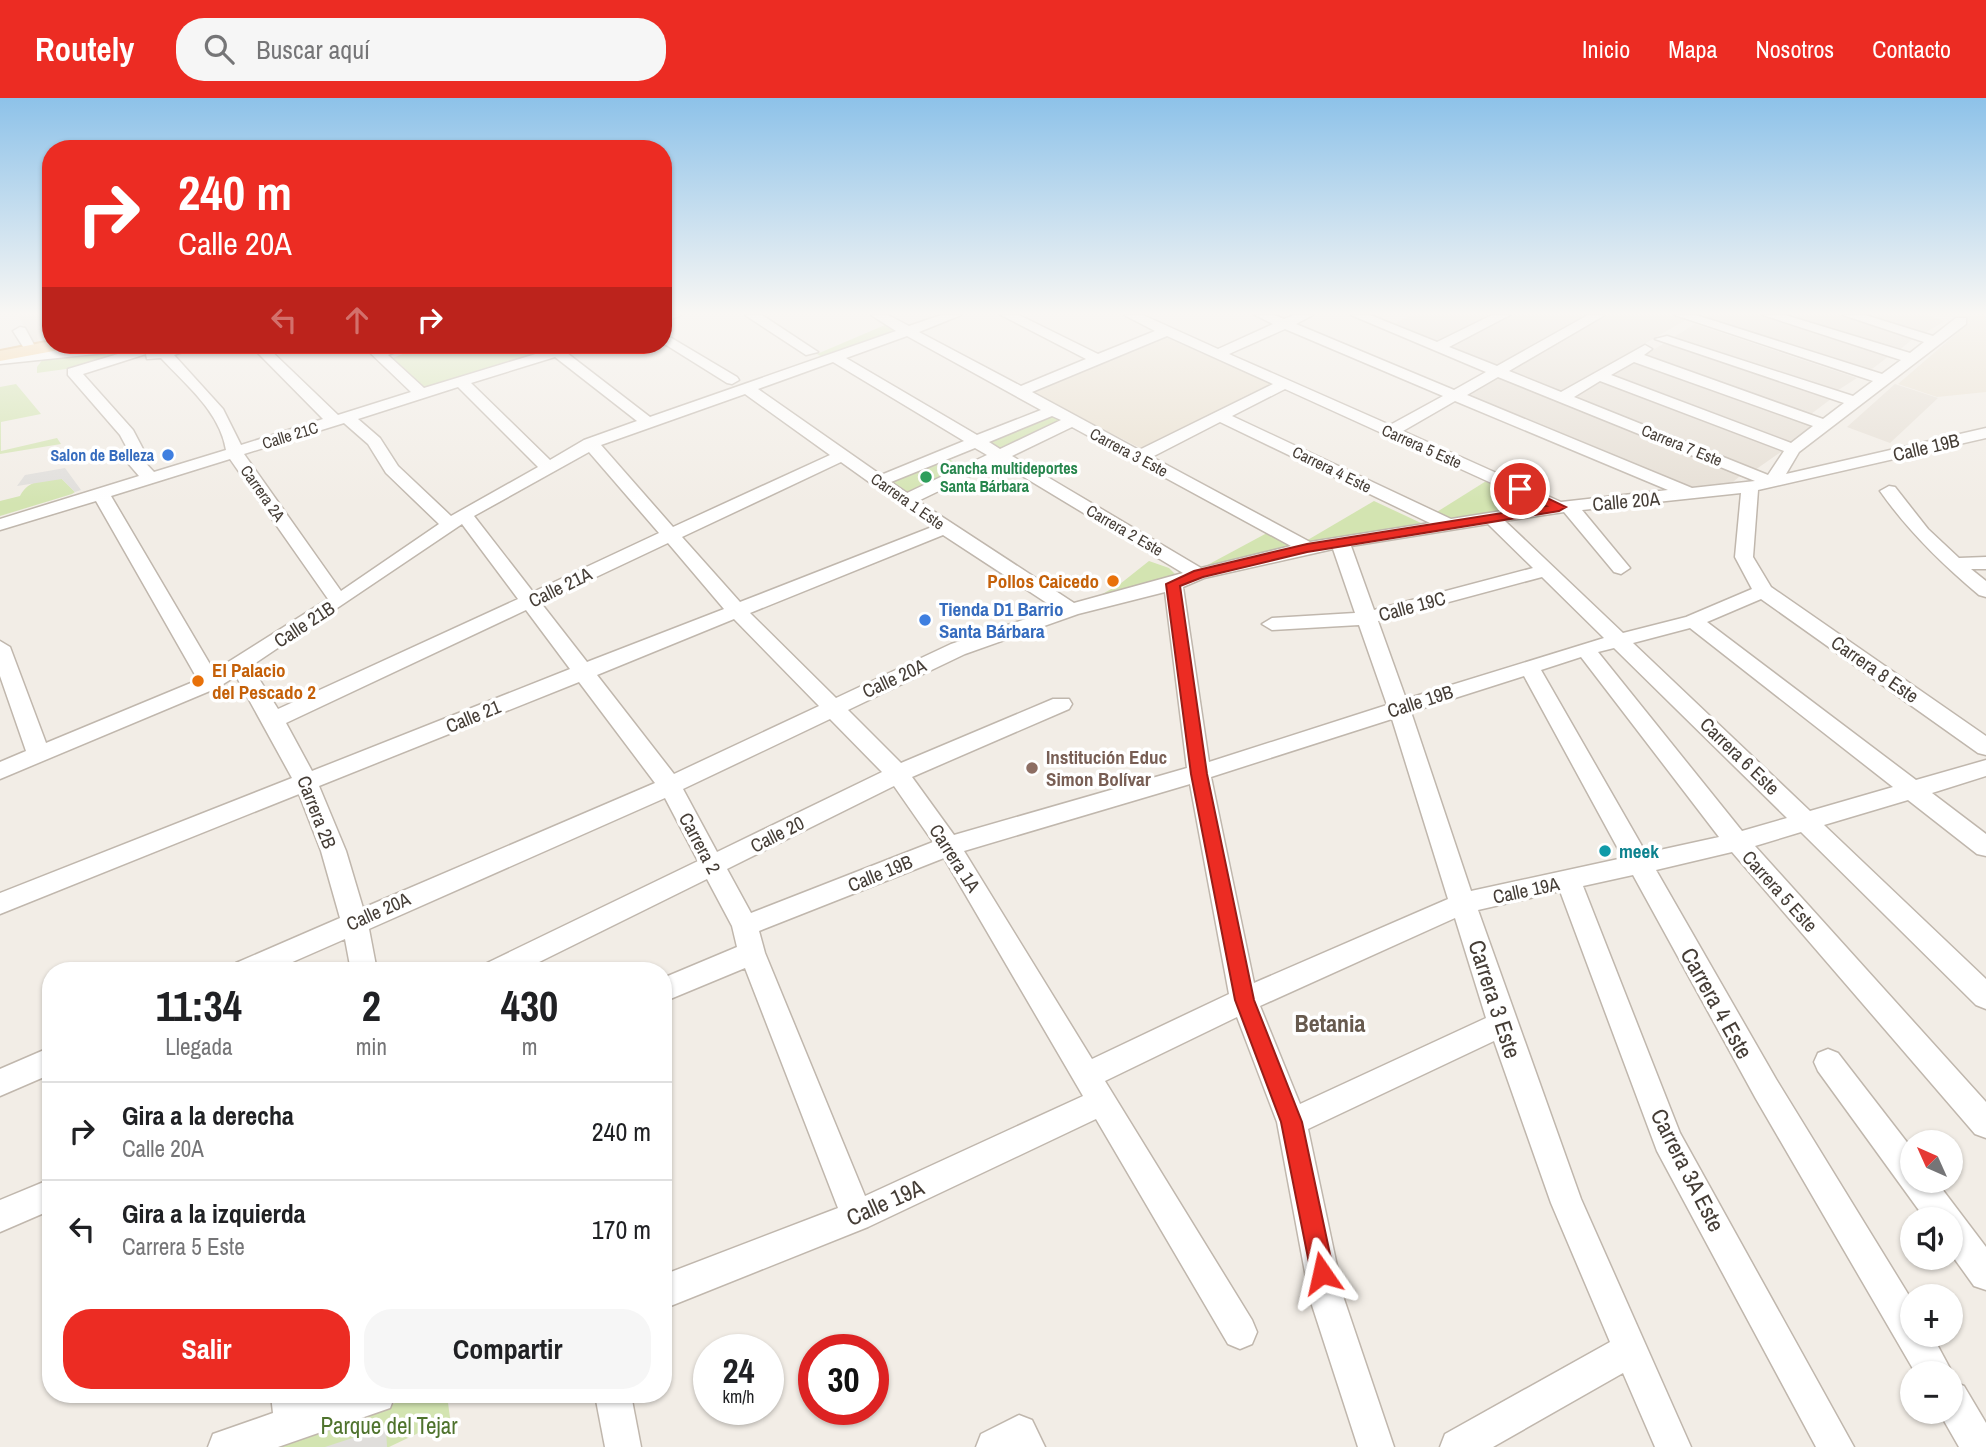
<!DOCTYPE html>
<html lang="es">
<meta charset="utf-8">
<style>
body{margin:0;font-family:"Archivo Narrow",sans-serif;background:#f6f6f6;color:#202124;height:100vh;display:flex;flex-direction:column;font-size:26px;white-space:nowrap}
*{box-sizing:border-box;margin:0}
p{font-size:23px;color:#757577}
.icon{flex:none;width:38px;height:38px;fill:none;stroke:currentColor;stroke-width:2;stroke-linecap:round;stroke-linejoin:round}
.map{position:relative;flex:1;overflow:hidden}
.side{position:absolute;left:42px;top:864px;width:630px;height:441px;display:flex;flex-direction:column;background:#fff;border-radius:28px;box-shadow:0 2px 5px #0004}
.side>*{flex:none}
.banner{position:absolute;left:42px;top:42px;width:630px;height:214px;border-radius:28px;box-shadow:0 2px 5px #0004;background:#ec2c23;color:#fff;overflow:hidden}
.needle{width:46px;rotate:315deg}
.fabs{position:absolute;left:1900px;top:1032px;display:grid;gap:14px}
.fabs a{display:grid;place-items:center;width:63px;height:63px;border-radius:50%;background:#fff;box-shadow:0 2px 5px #0004;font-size:35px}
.speed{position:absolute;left:693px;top:1236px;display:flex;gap:14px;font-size:35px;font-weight:700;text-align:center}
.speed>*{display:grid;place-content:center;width:91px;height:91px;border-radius:50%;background:#fff;box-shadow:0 2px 5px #0004;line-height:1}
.speed small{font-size:18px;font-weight:400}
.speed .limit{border:10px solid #d22;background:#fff;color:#111}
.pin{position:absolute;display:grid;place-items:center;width:60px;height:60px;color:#fff;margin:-30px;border:4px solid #fff;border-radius:50%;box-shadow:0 2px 7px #0007}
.me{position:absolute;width:77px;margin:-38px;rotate:349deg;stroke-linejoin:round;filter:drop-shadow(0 0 5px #0008)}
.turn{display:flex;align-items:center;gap:24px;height:147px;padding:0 21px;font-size:32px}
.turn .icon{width:91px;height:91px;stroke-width:2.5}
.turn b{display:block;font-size:49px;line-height:60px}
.lanes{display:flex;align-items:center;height:66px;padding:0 21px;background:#0003;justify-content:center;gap:35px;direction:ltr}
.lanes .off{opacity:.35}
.eta{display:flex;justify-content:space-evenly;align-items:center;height:119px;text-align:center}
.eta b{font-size:42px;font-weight:700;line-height:49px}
.cta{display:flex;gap:14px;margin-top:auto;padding:14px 21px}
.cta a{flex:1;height:80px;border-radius:28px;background:#ec2c23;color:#fff;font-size:28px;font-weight:700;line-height:80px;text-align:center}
.cta a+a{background:#f6f6f6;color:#202124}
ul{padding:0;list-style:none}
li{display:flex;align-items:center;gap:21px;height:98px;padding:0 21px;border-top:2px solid #e0e0e0}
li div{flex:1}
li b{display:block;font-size:26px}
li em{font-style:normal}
header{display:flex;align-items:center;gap:42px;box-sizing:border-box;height:98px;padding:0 35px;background:#ec2c23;color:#fff}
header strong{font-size:33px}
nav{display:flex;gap:38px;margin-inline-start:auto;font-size:24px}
.search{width:490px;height:63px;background:#f6f6f6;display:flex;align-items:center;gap:18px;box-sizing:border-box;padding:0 24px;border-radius:28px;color:#757577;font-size:26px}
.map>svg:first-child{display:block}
.residential{fill:#e6dfd5}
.education{fill:#eae1d1}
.green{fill:#d3e4b1}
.parking{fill:#e0dedb}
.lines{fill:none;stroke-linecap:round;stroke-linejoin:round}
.minor-casing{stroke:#c0b7ad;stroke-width:3}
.major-casing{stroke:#dcae6b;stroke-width:4}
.minor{fill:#fff;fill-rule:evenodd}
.major{fill:#f8d39a;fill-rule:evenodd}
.route{fill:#ec2c23;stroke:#991d17;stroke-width:2}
.shop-dot{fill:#3f7fe0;stroke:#fff;stroke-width:2.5}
.leisure-dot{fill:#2e9e5b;stroke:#fff;stroke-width:2.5}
.food-dot{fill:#e8710a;stroke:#fff;stroke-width:2.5}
.education-dot{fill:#8d6e63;stroke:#fff;stroke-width:2.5}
.culture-dot{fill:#0f9aa8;stroke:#fff;stroke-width:2.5}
.labels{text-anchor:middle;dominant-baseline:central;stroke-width:7;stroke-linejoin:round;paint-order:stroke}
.far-street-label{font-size:16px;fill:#453d36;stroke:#fff}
.far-shop-label{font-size:16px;font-weight:bold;fill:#366cbe;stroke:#fff;text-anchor:end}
.far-leisure-label{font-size:16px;font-weight:bold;fill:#27864d;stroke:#fff;text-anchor:start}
.street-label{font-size:19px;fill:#453d36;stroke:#fff}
.food-label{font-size:19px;font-weight:bold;fill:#c56008;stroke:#fff;text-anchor:end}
.shop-label{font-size:19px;font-weight:bold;fill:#366cbe;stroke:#fff;text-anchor:start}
.education-label{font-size:19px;font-weight:bold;fill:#785e54;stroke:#fff;text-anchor:start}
.culture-label{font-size:19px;font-weight:bold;fill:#0d838f;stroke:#fff;text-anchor:start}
.near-street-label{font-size:23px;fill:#453d36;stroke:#fff}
.near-park-label{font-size:23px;fill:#4f732d;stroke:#fff}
.near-neighbourhood-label{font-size:24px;font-weight:bold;fill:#675a4e;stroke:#fff}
</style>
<header>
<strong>Routely</strong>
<div class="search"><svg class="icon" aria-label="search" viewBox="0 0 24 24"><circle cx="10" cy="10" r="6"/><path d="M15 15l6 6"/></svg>Buscar aquí</div>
<nav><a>Inicio</a><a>Mapa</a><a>Nosotros</a><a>Contacto</a></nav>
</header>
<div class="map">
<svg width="1986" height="1349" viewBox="0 0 1986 1349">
<rect width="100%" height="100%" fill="#f2ede6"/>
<g class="residential">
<path d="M18 217H51V243L33 246Z"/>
<path d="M1412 217H1496L1434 247 1389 228Z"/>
<path d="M1510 217H1595L1495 270 1443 250Z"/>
<path d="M1609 217H1678L1689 220 1558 296 1501 273Z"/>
<path d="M1706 217H1759L1889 258 1868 274 1702 220Z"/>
<path d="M1778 217H1843L1915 239 1897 254Z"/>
<path d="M1861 217H1926L1945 223 1923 236Z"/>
<path d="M1695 226 1857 280 1832 296 1671 241Z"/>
<path d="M1665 245 1831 301 1807 319 1640 259Z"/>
<path d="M1634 260 1823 327 1791 349 1600 277Z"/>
<path d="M1498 273 1746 373 1727 389 1690 395 1455 298Z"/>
<path d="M1601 281 1788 349 1755 372 1573 299Z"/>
<path d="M1895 286 1938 300 1890 345 1847 329Z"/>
</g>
<g class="education">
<path d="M1949 217H1986V294L1937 299 1898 286 1970 224Z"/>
<path d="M1169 238 1277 285 1142 351 1033 295Z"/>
</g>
<g class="green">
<path d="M885 227 901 235 827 262 817 256Z"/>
<path d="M159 247 73 270 37 275V269L43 261Z"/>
<path d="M425 247H550L546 248V255L427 292 393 260Z"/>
<path d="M16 286 41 316 1 324V353L57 340 61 346 0 356V289Z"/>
<path d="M1052 318 1065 325 998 355 984 347Z"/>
<path d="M946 359 966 372 905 399 885 386Z"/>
<path d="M1491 380 1541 402 1539 410 1446 423 1432 417Z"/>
<path d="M62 381 75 394 72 396 0 418V403L20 398C28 382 45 381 62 381Z"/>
<path d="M1374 403 1421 425 1312 445 1306 443Z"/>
<path d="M1267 435 1292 449 1200 471Z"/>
<path d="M1149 463 1169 470 1178 479 1090 503 1120 486Z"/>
<path d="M418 1297H447L450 1320 389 1349H269Z"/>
</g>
<g class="parking">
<path d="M65 370 81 392 75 394 62 381 17 388 25 377Z"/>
<path d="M386 1329 387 1349H325Z"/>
</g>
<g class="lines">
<defs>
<g id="minor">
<path d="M663 217H681L663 225Z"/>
<path d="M745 217H762L818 254 806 257Z"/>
<path d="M871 217H888L909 228 941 217H961L919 234 1021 288 1086 261 1001 217H1019L1098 256 1155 233 1124 217H1143L1218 251 1273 226 1255 217H1274L1284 221 1294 217H1313L1296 226 1454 292 1486 274 1351 217H1370L1437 244 1492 217H1510L1449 249 1497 268 1588 217H1605L1509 273 1561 294 1645 247 1652 251 1644 257 1823 321 1844 305 1655 241 1667 238 1853 298 1873 283 1675 217H1696L1882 276 1901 262 1763 217H1785L1910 255 1924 244 1843 217H1865L1933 238 1956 220H1966V226L1799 354 1786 376 1986 330V340L1758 392 1753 459 1771 489 1986 638V657L1978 655 1761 501 1707 524 1916 682 1986 662V678L1932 695 1986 736V758L1977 756 1908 702 1824 727 1986 881V911L1976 907 1801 734 1755 748 1986 1004V1040L1975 1036 1732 754 1656 772 1776 981 1913 1204V1237H1932L1953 1276 1951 1281V1276H1916L1756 1001 1633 777 1583 788 1680 1035 1854 1349H1816L1657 1053 1560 793 1478 812 1581 1101 1691 1349H1655L1623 1275 1493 1349H1440L1445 1336 1610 1244 1551 1105 1494 943 1308 1031 1344 1201 1394 1349H1358L1310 1201 1277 1024 1237 919 1105 983 1252 1222 1257 1234 1252 1246 1240 1251 1228 1246 1096 1021 868 1129 663 1211V1177L838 1110 745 870 663 904V880L737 849 732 828 707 781 521 873H483L487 865 698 763 665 700 369 831 377 873H351L345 841 272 873H232L236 865 340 820 321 753 299 696 0 816V795L292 680 236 578 217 590 0 681V664L26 653 0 578V543L10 549 46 645 198 582 96 403 0 432V421L139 378 121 357 127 350 120 337 68 277V271L148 247H169L167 250 202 247 174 257 223 311 241 347 323 321 250 247H265L338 317 411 294 362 247H377L381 250 411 247 388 257 424 290 565 247H586L567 255 650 319 896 233ZM1285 231 1443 298 1390 327 1229 256ZM907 238 1041 312 977 337 846 260ZM1167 238 1273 286 1139 352 1032 294ZM146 256 147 261 161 260C186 287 220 314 226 352L154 374 138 357 143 351 133 332 83 276ZM555 259 637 323 584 342 550 362 471 285ZM833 264 964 343 881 377 758 291ZM1634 264 1813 328 1791 345 1611 277ZM1498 279 1755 383 1692 390 1467 297ZM1600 283 1784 353 1768 377 1574 299ZM458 289 538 369 451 418 398 368 380 340 358 321ZM1285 291 1540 407 1451 421 1232 318ZM745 296 830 357 673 429 601 347ZM1455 303 1668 392 1561 404 1403 333ZM1052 318 1061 322 1000 351 989 344ZM1220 324 1430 425 1310 444 1152 359ZM344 325 368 346 386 375 439 426 341 493 244 356ZM1072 329 1291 448 1201 470 1012 358ZM975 350 987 357 907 395 891 384ZM589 354 659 435 533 494 474 418ZM230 361 328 501 214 573 111 398ZM841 364 932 429 740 504 682 439ZM999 364 1183 475 1074 505 918 403ZM1741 395 1735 459 1752 491 1686 519 1623 535 1505 423 1564 414 1614 474 1621 476 1630 470 1582 412ZM462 426 518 501 278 611 251 568ZM1488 426 1533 470 1374 512 1351 448ZM943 437 1056 511 951 546 836 600 750 515ZM668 445 724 511 587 564 541 505ZM1333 451 1355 515 1272 520 1262 526 1272 532 1359 527 1387 607 1209 664 1183 489 1204 480ZM1542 479 1604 540 1406 601 1378 523ZM1165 494 1187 670 954 737 912 679 1069 611 1072 606 1069 601H1053L901 665 848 612 965 556 1078 516ZM526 512 570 571 312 673 286 625ZM734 521 819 608 674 676 597 577ZM1690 530 1893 689 1810 713 1633 545ZM1614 550 1787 720 1742 733 1598 554ZM1581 559 1719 739 1646 755 1541 572ZM1524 578 1623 760 1471 793 1411 614ZM579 584 655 685 363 810 346 753 319 688ZM830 621 882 674 717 754 683 691ZM1392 621 1448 801 1254 885 1211 679ZM1190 686 1229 896 1092 961 964 753ZM894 688 933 744 751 815 727 771ZM944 760 1083 998 865 1098 765 855 759 833ZM1455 820 1486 920 1300 1006 1260 908Z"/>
<path d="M20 229 25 230 38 254 105 247 112 251 105 255 0 266V258L27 255 13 233Z"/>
<path d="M663 235 737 279 739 282 732 286 727 285 663 245Z"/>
<path d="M1889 388 1895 389 1928 431 1959 460 1986 459V471H1971L1986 483V499L1979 497C1942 466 1909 434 1880 393Z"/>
<path d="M51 949V976L0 998V971Z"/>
<path d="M1828 951 1838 955 1913 1052V1083H1936L1986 1149V1192L1974 1188 1951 1156V1122H1926L1818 973 1814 964 1818 955Z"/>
<path d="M51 1081V1112L0 1134V1102Z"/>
<path d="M1951 1283 1964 1288 1986 1325V1349H1959L1939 1314H1951Z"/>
<path d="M271 1297H307V1303L326 1297H395L390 1310 278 1349H208L213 1336 273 1315Z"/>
<path d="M595 1297H631L641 1349H605Z"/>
<path d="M1019 1317 1032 1322 1045 1349H976L981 1336Z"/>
</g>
<path id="major" d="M51 243V247H68L59 252 0 263V253Z"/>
</defs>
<use href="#minor" class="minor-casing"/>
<use href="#major" class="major-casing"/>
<use href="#minor" class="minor"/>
<use href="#major" class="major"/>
</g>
<linearGradient id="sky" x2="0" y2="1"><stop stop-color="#8dc2e9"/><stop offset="0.53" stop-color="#f9f7f4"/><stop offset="1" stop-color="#f9f7f4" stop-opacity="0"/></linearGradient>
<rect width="1986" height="406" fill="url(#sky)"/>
<path class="route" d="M1515 389H1524L1566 409 1559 413 1307 454 1203 479 1180 488 1207 676 1254 902 1302 1024 1334 1175 1330 1184 1322 1187 1314 1184 1311 1175 1281 1024 1235 902 1191 676 1166 486 1194 473 1307 446 1546 408 1515 394Z"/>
<g class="shop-dot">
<circle cx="168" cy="357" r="7"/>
<circle cx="925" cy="522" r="7"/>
</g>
<circle class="leisure-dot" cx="926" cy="379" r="7"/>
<g class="food-dot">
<circle cx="1113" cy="483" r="7"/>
<circle cx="198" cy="583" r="7"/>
</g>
<circle class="education-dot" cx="1032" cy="670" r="7"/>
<circle class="culture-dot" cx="1605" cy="753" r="7"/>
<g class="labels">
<g class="far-street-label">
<text transform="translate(290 337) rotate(-17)">Calle 21C</text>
<text transform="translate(1682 347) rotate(22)">Carrera 7 Este</text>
<text transform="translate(1422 348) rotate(24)">Carrera 5 Este</text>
<text transform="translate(1129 354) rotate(28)">Carrera 3 Este</text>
<text transform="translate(1332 371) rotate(26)">Carrera 4 Este</text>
<text transform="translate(263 395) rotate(55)">Carrera 2A</text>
<text transform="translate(908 403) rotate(35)">Carrera 1 Este</text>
<text transform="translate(1125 432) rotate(30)">Carrera 2 Este</text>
</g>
<g class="far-shop-label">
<text x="154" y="357">Salon de Belleza</text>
</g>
<g class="far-leisure-label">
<text x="940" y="370">Cancha multideportes<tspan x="940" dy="18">Santa Bárbara</tspan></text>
</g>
<g class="street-label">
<text transform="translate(1926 349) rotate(-13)">Calle 19B</text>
<text transform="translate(1626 403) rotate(-5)">Calle 20A</text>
<text transform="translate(560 489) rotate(-26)">Calle 21A</text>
<text transform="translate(1412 508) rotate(-15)">Calle 19C</text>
<text transform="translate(304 526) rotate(-33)">Calle 21B</text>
<text transform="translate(1875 571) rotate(35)">Carrera 8 Este</text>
<text transform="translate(894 580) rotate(-25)">Calle 20A</text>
<text transform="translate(1420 603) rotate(-18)">Calle 19B</text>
<text transform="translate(473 618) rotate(-22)">Calle 21</text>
<text transform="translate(1740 658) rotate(44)">Carrera 6 Este</text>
<text transform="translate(317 714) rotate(69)">Carrera 2B</text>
<text transform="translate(777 736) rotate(-27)">Calle 20</text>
<text transform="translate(700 745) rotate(62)">Carrera 2</text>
<text transform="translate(955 760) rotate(57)">Carrera 1A</text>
<text transform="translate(880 775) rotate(-22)">Calle 19B</text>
<text transform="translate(1526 792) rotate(-12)">Calle 19A</text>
<text transform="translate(1780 793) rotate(48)">Carrera 5 Este</text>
<text transform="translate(378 813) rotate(-24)">Calle 20A</text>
</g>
<g class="food-label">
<text x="1099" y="483">Pollos Caicedo</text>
<text x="212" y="572" text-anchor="start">El Palacio<tspan x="212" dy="22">del Pescado 2</tspan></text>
</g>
<g class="shop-label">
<text x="939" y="511">Tienda D1 Barrio<tspan x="939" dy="22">Santa Bárbara</tspan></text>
</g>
<g class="education-label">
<text x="1046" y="659">Institución Educ<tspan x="1046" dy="22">Simon Bolívar</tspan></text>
</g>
<g class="culture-label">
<text x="1619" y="753">meek</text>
</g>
<g class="near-street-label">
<text transform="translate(1495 901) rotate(72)">Carrera 3 Este</text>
<text transform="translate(1717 905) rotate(61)">Carrera 4 Este</text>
<text transform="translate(1688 1072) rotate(63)">Carrera 3A Este</text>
<text transform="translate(885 1104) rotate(-24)">Calle 19A</text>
</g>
<g class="near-park-label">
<text x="389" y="1327">Parque del Tejar</text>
</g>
<g class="near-neighbourhood-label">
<text x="1330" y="925">Betania</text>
</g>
</g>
</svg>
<div class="fabs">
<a><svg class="needle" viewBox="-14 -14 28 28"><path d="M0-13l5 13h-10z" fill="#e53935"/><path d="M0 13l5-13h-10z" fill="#757577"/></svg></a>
<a><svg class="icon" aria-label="sound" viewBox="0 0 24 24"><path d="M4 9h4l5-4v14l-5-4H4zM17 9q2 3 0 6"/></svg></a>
<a>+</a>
<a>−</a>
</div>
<div class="speed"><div>24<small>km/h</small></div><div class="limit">30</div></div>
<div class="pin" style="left:1520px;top:391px;background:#d93025"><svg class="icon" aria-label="arrive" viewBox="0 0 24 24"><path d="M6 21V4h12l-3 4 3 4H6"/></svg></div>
<svg class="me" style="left:1322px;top:1175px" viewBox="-20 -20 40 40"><path d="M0-17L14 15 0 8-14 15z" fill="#ec2c23" stroke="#fff" stroke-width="4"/></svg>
<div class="banner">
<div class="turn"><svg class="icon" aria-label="right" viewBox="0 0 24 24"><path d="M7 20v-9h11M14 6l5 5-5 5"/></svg><div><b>240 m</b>Calle 20A</div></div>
<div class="lanes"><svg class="icon off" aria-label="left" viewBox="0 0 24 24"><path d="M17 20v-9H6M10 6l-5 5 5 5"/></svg><svg class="icon off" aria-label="ahead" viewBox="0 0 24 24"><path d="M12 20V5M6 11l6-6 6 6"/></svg><svg class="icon" aria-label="right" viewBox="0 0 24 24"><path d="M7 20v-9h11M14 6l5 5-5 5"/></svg></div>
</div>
<section class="side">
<div class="eta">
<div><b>11:34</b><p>Llegada</p></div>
<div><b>2</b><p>min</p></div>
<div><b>430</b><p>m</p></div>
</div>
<ul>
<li><svg class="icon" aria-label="right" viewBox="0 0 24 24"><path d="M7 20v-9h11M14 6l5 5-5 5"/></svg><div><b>Gira a la derecha</b><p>Calle 20A</p></div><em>240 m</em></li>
<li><svg class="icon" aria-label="left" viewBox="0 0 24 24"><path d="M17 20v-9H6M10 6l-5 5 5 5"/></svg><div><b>Gira a la izquierda</b><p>Carrera 5 Este</p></div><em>170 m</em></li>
</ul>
<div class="cta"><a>Salir</a><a>Compartir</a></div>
</section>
</div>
